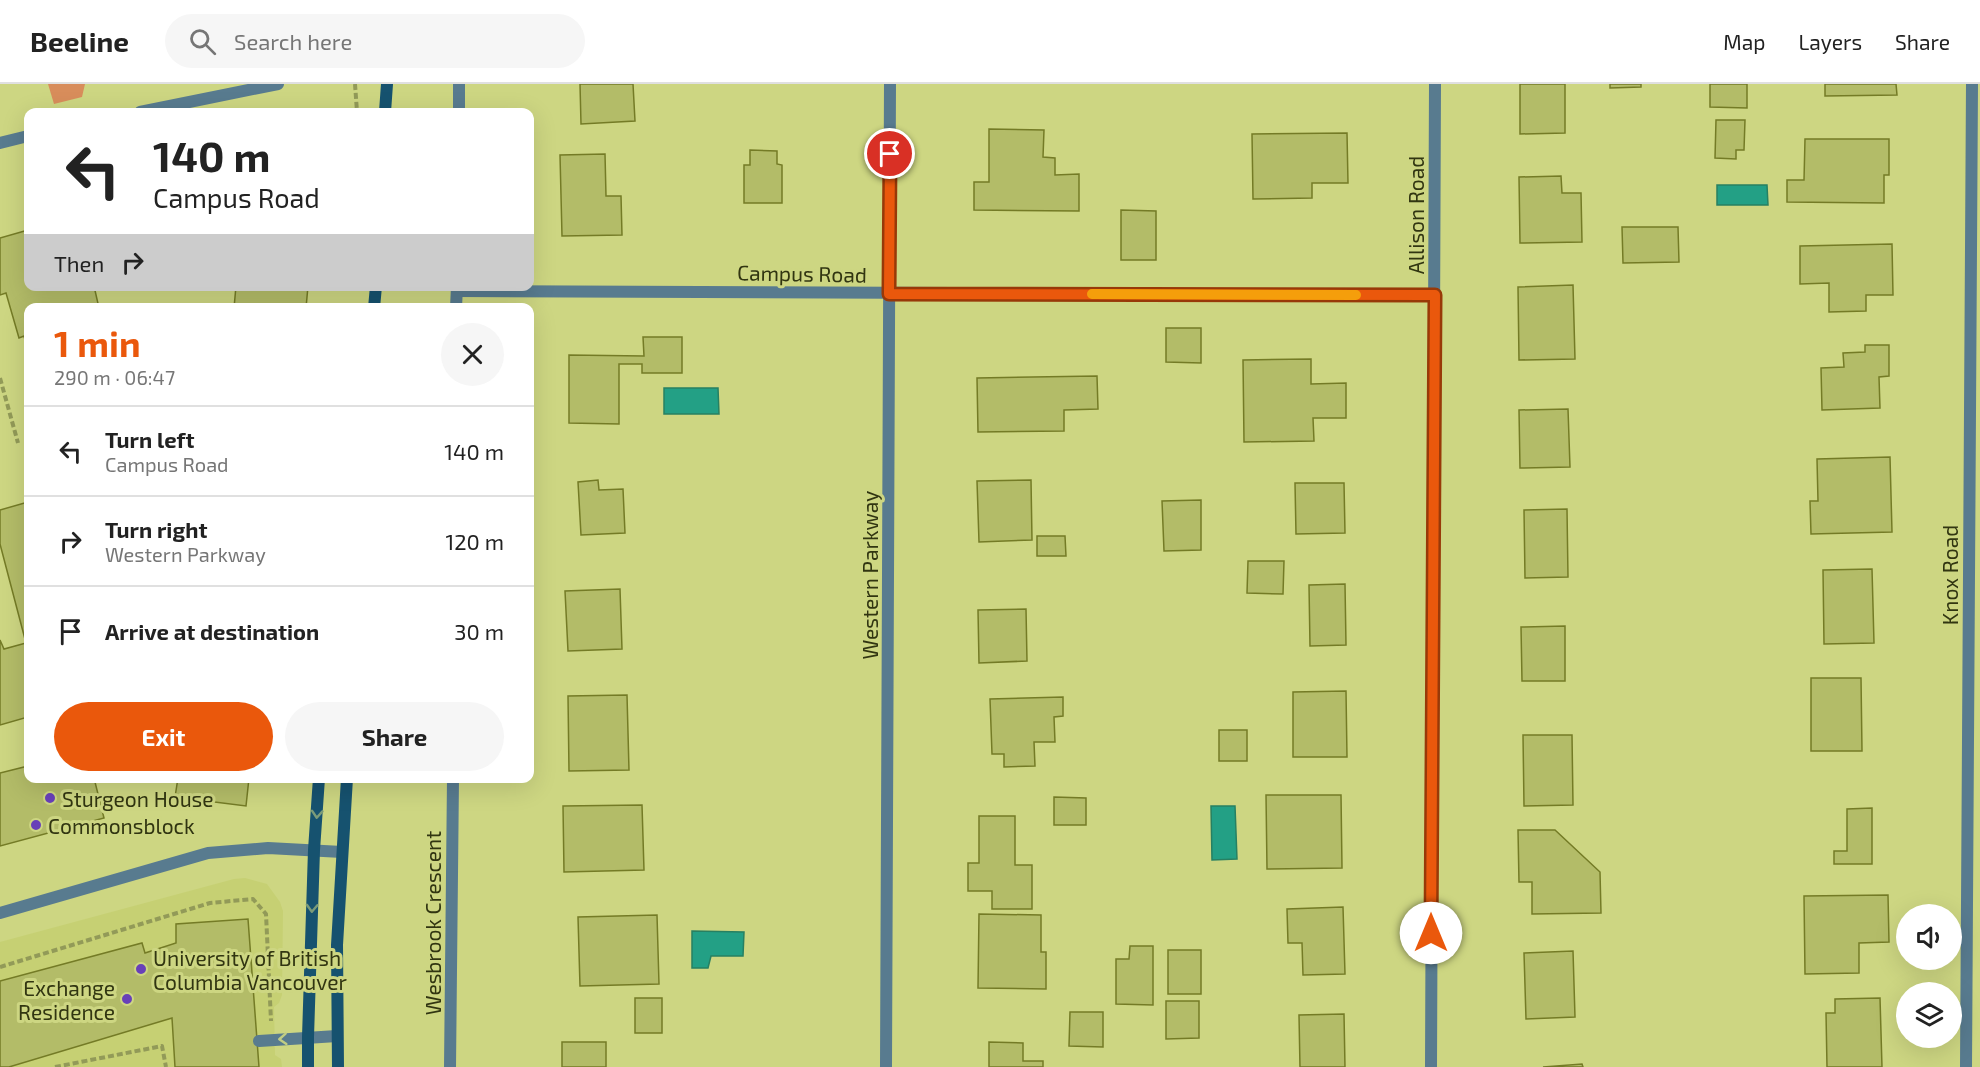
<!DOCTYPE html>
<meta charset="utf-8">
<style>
body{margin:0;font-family:"Exo 2",sans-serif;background:#f6f6f6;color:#222;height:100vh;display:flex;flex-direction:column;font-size:22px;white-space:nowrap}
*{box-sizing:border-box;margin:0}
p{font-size:20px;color:#767676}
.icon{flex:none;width:33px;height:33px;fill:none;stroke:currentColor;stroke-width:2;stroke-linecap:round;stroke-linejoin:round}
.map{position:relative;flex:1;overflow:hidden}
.sheet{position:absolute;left:24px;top:219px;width:510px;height:480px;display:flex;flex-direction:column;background:#fff;border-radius:12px;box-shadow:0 6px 24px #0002}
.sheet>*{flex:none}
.banner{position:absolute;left:24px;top:24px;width:510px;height:183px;border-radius:12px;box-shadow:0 6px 24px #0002;background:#fff;color:#222;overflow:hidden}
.tools{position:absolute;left:1896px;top:820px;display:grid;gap:12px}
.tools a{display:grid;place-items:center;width:66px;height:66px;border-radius:50%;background:#fff;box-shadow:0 6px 24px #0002;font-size:30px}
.pin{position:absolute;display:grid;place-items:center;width:51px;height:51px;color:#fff;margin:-26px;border:3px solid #fff;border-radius:50%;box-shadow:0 2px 6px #0007}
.me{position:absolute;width:66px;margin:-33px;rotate:0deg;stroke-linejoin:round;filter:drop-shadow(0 0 4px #0008)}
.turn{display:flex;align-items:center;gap:21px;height:126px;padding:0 30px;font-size:27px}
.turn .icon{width:78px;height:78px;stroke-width:2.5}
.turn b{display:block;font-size:42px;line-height:51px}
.then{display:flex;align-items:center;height:57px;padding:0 30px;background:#0003;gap:12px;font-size:22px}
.round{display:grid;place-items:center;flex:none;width:63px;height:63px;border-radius:32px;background:#f6f6f6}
.overview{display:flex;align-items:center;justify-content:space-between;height:102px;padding:0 30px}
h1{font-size:36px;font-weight:700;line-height:45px;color:#ea580c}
.primary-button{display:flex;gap:12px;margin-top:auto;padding:12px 30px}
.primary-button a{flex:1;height:69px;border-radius:36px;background:#ea580c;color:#fff;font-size:24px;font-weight:700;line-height:69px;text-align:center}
.primary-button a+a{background:#f6f6f6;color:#222}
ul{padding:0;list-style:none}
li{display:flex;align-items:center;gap:18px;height:90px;padding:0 30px;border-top:2px solid #e0e0e0}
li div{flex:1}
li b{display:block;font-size:22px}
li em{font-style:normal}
header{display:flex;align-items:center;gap:36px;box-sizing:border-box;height:84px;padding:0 30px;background:#fff;border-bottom:2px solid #e0e0e0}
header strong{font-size:28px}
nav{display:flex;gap:33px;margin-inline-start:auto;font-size:21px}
.search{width:420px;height:54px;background:#f6f6f6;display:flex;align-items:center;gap:15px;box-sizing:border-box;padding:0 21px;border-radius:33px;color:#767676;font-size:22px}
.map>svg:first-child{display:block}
.built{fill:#c6d073}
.forest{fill:#d88d5b}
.water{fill:#23a085;stroke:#278062;stroke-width:1.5}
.building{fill:#b3bc68;stroke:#747b26;stroke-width:1.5}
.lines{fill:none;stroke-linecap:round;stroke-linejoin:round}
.path{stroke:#929a58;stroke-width:4;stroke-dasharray:6 3;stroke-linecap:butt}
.lane{stroke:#587b8f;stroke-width:12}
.street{stroke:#587b8f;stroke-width:12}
.secondary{stroke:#16526f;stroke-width:12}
.oneway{stroke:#7b9b79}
.oneway2{stroke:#c1cd83}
.route-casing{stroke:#983908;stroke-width:15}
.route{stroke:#ea580c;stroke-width:10}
.slow{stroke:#f59e0b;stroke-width:10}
.poi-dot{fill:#6840b8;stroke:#cdd682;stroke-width:2}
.labels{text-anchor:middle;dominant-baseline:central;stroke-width:6;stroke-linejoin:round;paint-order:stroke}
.street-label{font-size:21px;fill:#313511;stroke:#cdd682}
.poi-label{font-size:21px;fill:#313511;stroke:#cdd682;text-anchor:start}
</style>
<header>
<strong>Beeline</strong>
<div class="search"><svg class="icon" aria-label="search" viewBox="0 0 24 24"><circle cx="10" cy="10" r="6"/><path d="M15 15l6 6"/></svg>Search here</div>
<nav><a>Map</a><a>Layers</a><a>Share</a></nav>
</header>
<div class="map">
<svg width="1980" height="983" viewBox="0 0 1980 983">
<rect width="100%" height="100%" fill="#cdd682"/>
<path class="built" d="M245 794 267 800 280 818 283 827 282 911 279 919 274 923 275 971 281 975 282 983H0V858L234 795Z"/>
<path class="forest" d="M48 0H85L82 13 54 20Z"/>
<g class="water">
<path d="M1717 101H1767L1768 121H1717Z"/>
<path d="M664 304H718L719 330H664Z"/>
<path d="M1211 722H1235L1237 775 1212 776Z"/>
<path d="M692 847 744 848 743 872H711L708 884H692Z"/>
</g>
<g class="building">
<path d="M580 0H633L635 37 581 40Z"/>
<path d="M1520 0H1565V49L1520 50Z"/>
<path d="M1610 0H1641V3L1610 4Z"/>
<path d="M1710 0H1747V24L1710 23Z"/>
<path d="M1825 0H1896L1897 11 1825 12Z"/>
<path d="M1716 36H1745L1744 66H1736V75L1715 74Z"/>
<path d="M989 45 1044 46 1043 73 1055 74V91L1079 90V127L974 126V98H989Z"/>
<path d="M1347 49 1348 99H1312V114L1253 115 1252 50Z"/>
<path d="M1805 55H1889V91H1884V119L1787 118V96H1804Z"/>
<path d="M750 66 777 67V80L782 81V119H744V81H750Z"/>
<path d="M605 70 606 112H621L622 151 562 152 560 71Z"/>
<path d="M1561 92 1562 109H1581L1582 158 1520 159 1519 93Z"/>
<path d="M1121 126 1156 127V176H1121Z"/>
<path d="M1622 143H1678L1679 178 1623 179Z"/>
<path d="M28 146V202H94L99 224H28V267L24 252 19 254 6 209 0 211V154Z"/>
<path d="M1892 160 1893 211H1866V227L1829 228V199L1800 200V162Z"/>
<path d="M1573 201 1575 275 1519 276 1518 203Z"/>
<path d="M236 202H308L306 224H234Z"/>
<path d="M1166 244H1201V279L1166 278Z"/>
<path d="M643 253H682V289H642V280H619V340L569 339V271L644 272Z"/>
<path d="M1865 261H1889V292L1879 293 1880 324 1822 326 1821 284 1844 283 1843 269 1865 268Z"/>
<path d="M1311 275V300L1346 299V334H1313L1314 357 1244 358 1243 276Z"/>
<path d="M1097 292 1098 325 1064 326V347L978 348 977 294Z"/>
<path d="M1568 325 1570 383 1520 384 1519 326Z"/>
<path d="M1890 373 1892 448 1811 450 1810 417H1818L1817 375Z"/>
<path d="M598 396 599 406 623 405 625 449 581 451 578 398Z"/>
<path d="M1031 396 1032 456 979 458 977 397Z"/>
<path d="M1295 399H1344L1345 449 1296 450Z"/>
<path d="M1201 416V466L1164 467 1162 417Z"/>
<path d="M28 418V594L26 595 28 605V633L0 641V556L4 565 26 559 0 460V426Z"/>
<path d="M1567 425 1568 493 1525 494 1524 426Z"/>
<path d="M1037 452H1065L1066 472H1037Z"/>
<path d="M1248 477H1284L1283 510 1247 509Z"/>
<path d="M1872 485 1874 559 1824 560 1823 486Z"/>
<path d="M1345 500 1346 561 1310 562 1309 501Z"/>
<path d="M620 505 622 565 568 567 565 507Z"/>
<path d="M1026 525 1027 577 979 579 978 526Z"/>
<path d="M1565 542V597H1522L1521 543Z"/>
<path d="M1811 594H1861L1862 667H1811Z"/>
<path d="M1346 607 1347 673H1293V608Z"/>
<path d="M627 611 629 686 569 687 568 612Z"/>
<path d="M1063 613V632L1054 633 1055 658H1034L1035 682 1004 683V670H992L990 615Z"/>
<rect x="1219" y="646" width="28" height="31"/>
<path d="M1523 651H1572L1573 721 1524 722Z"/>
<path d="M28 682V694H94L104 734 0 762V689Z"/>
<path d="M178 694H249L246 722 175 713Z"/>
<path d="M1266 711H1341L1342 784 1267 785Z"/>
<path d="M1054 713 1086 714V741H1054Z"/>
<path d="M642 721 644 786 564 788 563 722Z"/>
<path d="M1872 724V780H1834V767H1847V725Z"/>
<path d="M979 732H1015V781H1032V825H992V807H968V779H979Z"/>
<path d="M1518 746H1555L1600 788 1601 829 1532 830V798H1519Z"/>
<path d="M1888 811 1889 858 1859 859V889L1805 890 1804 812Z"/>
<path d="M1343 823 1345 890 1303 891 1302 859H1288L1287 825Z"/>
<path d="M979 830 1041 831V868H1046V905L978 904Z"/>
<path d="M657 831 659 900 580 902 578 833Z"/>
<path d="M248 835 259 983H175L172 934 9 983H0V897L142 859 145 869 176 859V840Z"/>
<path d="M1130 862H1153V921L1116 920V875H1129Z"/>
<rect x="1168" y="866" width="33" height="44"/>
<path d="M1573 867 1575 933 1526 935 1524 869Z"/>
<rect x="635" y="914" width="27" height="35"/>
<path d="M1880 914 1882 983H1827L1826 929H1835V915Z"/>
<path d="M1166 917H1199V954L1166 955Z"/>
<path d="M1070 928H1103V963L1069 962Z"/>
<path d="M1344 930 1345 983H1300L1299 931Z"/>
<rect x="562" y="958" width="44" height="25"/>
<path d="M989 958 1023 959V977H1043V983H989Z"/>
<path d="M1582 980 1583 983H1543Z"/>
</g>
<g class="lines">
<g class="path">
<path d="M355 0 357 28"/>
<path d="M0 294 18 359"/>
<path d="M0 883 210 819 253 815 266 830 271 937"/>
<path d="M55 983 162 962 166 983"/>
</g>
<path class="lane" d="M259 957 337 952"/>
<g class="street">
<path d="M140 28 278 0"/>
<path d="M459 28V0"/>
<path d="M0 59 28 52"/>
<path d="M457 207 1435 211"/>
<path d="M456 224 457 202"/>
<path d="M0 829 208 769 268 764 342 768"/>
<path d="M450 983 453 694"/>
<path d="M886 983 890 0"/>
<path d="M1431 983 1435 0"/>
<path d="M1966 983 1972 0"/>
</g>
<g class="secondary">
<path d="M385 28 387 0"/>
<path d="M374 224 376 202"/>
<path d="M308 983V953L314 766 319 694"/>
<path d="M338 983 337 861 347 694"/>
</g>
</g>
<defs><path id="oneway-chevron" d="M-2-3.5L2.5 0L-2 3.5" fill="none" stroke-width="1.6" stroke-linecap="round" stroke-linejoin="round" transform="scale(1.5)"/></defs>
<g class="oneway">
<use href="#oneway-chevron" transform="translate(317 730) rotate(94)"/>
<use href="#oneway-chevron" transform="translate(312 824) rotate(92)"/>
</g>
<use class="oneway2" href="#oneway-chevron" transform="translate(283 955) rotate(176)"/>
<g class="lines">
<defs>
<path id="route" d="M890 70 889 210 1435 211 1431 849"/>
</defs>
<use href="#route" class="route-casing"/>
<use href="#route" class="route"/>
<path class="slow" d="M1092 210 1356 211"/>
</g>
<g class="poi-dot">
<circle cx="50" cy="714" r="6"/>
<circle cx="36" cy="741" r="6"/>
<circle cx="141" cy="885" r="6"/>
<circle cx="127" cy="915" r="6"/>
</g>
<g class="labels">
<g class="street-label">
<text transform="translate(1415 131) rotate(-90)">Allison Road</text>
<text transform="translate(802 189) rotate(1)">Campus Road</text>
<text transform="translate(869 491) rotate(-90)">Western Parkway</text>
<text transform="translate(1949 491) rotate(-90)">Knox Road</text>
<text transform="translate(432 839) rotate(-90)">Wesbrook Crescent</text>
</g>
<g class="poi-label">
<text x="62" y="714">Sturgeon House</text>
<text x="48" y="741">Commonsblock</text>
<text x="153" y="873">University of British<tspan x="153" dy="24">Columbia Vancouver</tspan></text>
<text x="115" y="903" text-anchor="end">Exchange<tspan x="115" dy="24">Residence</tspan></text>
</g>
</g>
</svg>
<div class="tools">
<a><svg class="icon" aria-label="sound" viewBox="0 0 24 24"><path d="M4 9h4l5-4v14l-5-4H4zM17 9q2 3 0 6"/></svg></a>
<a><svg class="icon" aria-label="layers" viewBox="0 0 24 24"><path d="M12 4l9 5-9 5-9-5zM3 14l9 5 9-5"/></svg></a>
</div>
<div class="pin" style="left:890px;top:70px;background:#d93025"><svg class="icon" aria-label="arrive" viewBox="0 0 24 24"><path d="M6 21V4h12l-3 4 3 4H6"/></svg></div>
<svg class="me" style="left:1431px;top:849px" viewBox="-20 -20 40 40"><circle r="19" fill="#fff"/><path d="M0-13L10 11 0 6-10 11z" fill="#ea580c"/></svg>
<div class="banner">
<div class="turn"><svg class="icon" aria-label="left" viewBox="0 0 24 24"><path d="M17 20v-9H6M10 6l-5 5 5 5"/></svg><div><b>140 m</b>Campus Road</div></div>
<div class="then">Then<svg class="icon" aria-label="right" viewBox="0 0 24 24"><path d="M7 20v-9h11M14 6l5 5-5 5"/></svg></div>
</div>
<section class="sheet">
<div class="overview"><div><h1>1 min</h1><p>290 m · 06:47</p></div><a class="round"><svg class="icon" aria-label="close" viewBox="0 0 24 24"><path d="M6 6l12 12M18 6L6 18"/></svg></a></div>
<ul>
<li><svg class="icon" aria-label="left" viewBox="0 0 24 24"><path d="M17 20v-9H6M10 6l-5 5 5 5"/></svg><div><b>Turn left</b><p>Campus Road</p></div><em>140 m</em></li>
<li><svg class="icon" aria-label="right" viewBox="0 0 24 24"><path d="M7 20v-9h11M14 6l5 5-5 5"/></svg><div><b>Turn right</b><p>Western Parkway</p></div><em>120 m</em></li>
<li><svg class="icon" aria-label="arrive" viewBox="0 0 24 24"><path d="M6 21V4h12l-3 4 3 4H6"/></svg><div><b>Arrive at destination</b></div><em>30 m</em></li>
</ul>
<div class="primary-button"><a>Exit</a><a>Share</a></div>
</section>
</div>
